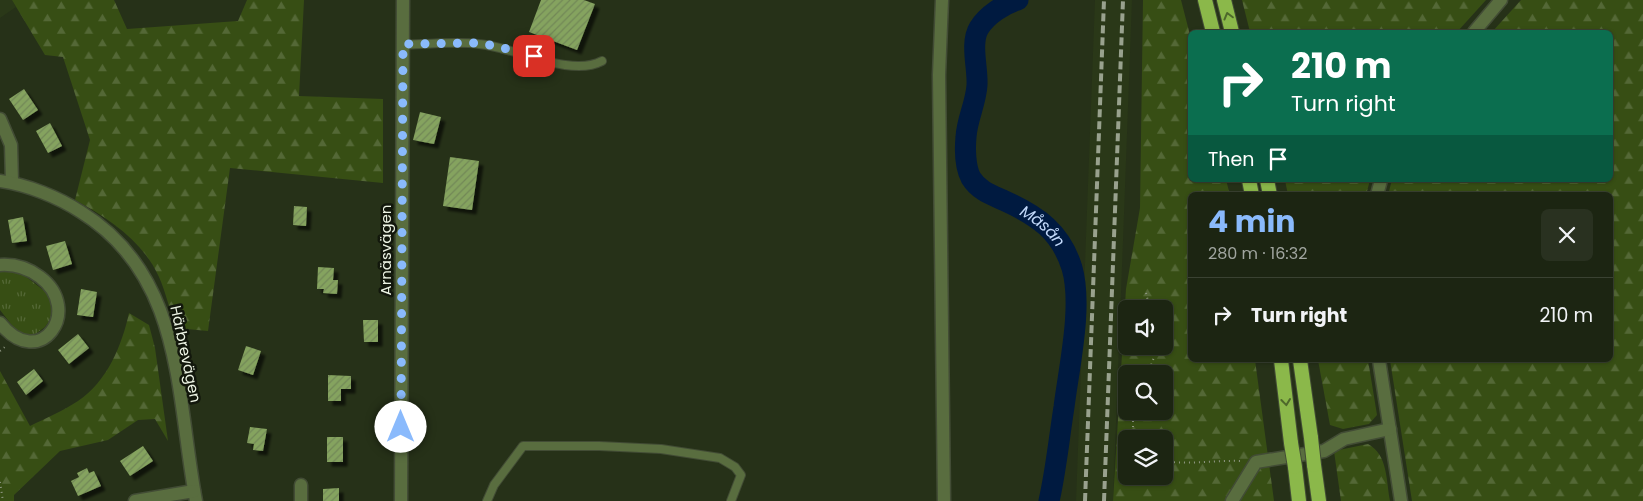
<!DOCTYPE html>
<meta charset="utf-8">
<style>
body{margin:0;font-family:Poppins,sans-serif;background:#293120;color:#f1f3f6;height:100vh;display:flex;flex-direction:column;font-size:19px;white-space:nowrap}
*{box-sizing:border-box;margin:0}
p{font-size:16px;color:#a0a59f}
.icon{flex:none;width:28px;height:28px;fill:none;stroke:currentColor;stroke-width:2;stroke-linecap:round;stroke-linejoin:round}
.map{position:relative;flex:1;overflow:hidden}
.panel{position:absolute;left:1188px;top:192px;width:425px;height:170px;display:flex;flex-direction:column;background:#1c2512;border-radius:8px;box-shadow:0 1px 4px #0004,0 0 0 1px #3a4232}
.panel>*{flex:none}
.banner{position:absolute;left:1188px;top:30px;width:425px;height:152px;border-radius:8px;box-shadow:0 1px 4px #0004,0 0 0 1px #3a4232;background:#0b6e4f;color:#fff;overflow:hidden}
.fabs{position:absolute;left:1118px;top:300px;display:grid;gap:10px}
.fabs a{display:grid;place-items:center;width:55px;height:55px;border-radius:8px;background:#1c2512;box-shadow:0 1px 4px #0004,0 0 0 1px #3a4232;font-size:25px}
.pin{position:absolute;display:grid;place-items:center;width:42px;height:42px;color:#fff;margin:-21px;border-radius:10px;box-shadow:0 2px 8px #0006}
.me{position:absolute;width:55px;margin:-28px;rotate:0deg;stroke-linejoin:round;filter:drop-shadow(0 0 4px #0008)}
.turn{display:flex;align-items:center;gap:18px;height:105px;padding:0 20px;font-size:22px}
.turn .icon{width:65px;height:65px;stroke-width:2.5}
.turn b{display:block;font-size:35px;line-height:42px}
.then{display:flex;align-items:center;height:48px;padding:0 20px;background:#0003;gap:10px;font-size:19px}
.round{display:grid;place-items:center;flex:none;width:52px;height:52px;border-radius:8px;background:#293120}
.summary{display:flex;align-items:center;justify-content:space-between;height:85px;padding:0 20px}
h1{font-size:30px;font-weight:700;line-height:38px;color:#8abafc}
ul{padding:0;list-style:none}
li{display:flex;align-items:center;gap:15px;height:75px;padding:0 20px;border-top:1px solid #3a4232}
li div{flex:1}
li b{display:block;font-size:19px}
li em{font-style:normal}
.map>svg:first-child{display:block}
.built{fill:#2a3818}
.grass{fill:url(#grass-tufts)}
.forest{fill:url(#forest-firs);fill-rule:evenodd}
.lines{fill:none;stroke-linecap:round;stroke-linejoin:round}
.river{stroke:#001a40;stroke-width:21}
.building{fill:url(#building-hatch);filter:url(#shadow)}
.service-casing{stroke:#424c35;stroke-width:10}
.minor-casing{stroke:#424c35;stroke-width:15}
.tertiary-casing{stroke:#424c35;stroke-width:15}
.trunk-casing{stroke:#424c35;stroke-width:16}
.path{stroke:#919985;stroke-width:2;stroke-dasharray:1 4;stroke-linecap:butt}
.service{stroke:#596d3f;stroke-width:8}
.minor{stroke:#596d3f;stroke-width:12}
.tertiary{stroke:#596d3f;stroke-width:12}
.trunk{stroke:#8bb84a;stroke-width:14}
.rail{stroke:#99a28e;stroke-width:4;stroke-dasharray:8 4;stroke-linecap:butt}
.trunk-bridge-casing{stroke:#424c35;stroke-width:16;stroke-linecap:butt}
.trunk-bridge{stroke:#8bb84a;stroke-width:14}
.oneway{stroke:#4e682b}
.route{stroke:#8abafc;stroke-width:9;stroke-dasharray:0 16.2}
.labels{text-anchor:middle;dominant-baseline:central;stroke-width:5;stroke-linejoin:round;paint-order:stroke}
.street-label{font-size:15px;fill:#edf4e4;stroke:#12170c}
.water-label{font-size:16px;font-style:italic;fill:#c1d8f9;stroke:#12170c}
</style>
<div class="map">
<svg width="1643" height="501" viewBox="0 0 1643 501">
<defs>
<pattern id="grass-tufts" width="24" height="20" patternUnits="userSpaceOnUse" patternTransform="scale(1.25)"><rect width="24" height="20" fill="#374e14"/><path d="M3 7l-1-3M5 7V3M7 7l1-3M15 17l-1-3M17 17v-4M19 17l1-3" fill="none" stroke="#546836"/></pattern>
<pattern id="forest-firs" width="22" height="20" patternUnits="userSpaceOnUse" patternTransform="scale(1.25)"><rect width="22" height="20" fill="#374e14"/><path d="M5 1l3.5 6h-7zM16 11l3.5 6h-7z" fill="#546836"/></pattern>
<pattern id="building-hatch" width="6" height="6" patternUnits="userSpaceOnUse" patternTransform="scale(1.25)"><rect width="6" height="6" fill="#85a35f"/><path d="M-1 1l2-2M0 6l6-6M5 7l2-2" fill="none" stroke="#728857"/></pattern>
<filter id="shadow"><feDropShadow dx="4.5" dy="4.5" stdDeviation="1" flood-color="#0009"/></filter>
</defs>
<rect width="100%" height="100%" fill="#263118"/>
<g class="built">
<path d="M0 0H12L16 7 0 18Z"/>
<path d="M1095 0H1132L1123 241 1113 501H1076Z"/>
</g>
<path class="grass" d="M0 272H20L47 293 52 303V317L45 327 34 335 25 337 18 333 0 310Z"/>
<g class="forest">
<path d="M12 0H114L127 29 238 21 247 0H304L299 96 383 99V183L230 168 208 331 176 328C170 311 166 293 159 277 143 241 108 218 75 200L90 140 63 57 45 55Z"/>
<path d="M1143 0H1181L1190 35V180H1226L1230 195H1190V360H1255L1274 501H1113L1126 289 1140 208ZM1126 309H1164V346H1126ZM1126 374H1164V411H1126ZM1126 439H1164V476H1126Z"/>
<path d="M1242 0H1486L1457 32H1250Z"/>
<path d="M1521 0H1643V501H1412L1390 360H1610V195H1388L1392 180H1610V32H1492Z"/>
<path d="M1285 180H1370L1366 195H1288Z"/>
<path d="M129 313 149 325 155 348 168 441 155 419 138 420 108 440 60 451 14 495V501H0V371L30 426C46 418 63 411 78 401 107 382 122 345 129 313Z"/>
<path d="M1318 360H1368L1377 415 1369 424 1343 429 1330 425Z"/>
<path d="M1368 444C1388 455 1386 480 1390 501H1341L1334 451Z"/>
</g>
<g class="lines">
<path class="river" id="s1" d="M1018 0C1004 4 987 15 979 28 970 43 978 68 977 85 976 103 967 119 966 137 965 148 965 167 971 178 979 191 992 195 1005 201 1038 216 1061 232 1072 268 1083 306 1069 367 1064 407 1059 439 1056 470 1049 501"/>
</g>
<g class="building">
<path d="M541 0H584L595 4 577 50 529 32Z"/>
<path d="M24 89 38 110 23 120 9 99Z"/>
<path d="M420 112 441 117 434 144 413 140Z"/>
<path d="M50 123 62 146 48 153 36 131Z"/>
<path d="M450 157 479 161 472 210 443 206Z"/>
<path d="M294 206 307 207 306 226 293 225Z"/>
<path d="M23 217 27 241 12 243 8 220Z"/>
<path d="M65 241 72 264 53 270 46 246Z"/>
<path d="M318 267 334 268 333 280H338L337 294 323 293 324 289H317Z"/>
<path d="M81 289 97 292 93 317 77 315Z"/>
<path d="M363 320H378V342H364Z"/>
<path d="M78 334 89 348 69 364 58 350Z"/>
<path d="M246 346 261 351 253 375 238 370Z"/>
<path d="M34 369 43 381 26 395 17 382Z"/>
<path d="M328 375 351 376V389H341V401H328Z"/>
<path d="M250 427 267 429 263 451 253 450 254 444 247 443Z"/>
<rect x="327" y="437" width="16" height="25"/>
<path d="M143 446 153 461 130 476 120 461Z"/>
<path d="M87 468 89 473 94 471 101 486 78 496 71 481 79 477 77 473Z"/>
<path d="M339 488V501H323V489Z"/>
</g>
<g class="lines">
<defs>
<g id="service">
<path d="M403 45C428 44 455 41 479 44 515 47 570 78 602 61"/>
<path d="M487 501 494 485 523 446H599L661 449 720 458 735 467 741 475 731 501"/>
</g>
<g id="minor">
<path d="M942 0 939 75 944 501"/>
<path d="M1474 32 1501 0"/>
<path d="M0 119 11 145 12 182"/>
<path d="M0 181C28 185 58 197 81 212 184 276 176 395 196 501"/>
<path d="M1377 195 1381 180"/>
<path d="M0 265C15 264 28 268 40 277 84 310 40 373 0 323"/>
<path d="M1379 360 1401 501"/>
<path d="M301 485V501"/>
<path d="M135 501 194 491"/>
<path d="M1232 501 1256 462 1324 451 1344 439 1390 429"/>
</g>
<path id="tertiary" d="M401 501 403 0"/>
<g id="trunk">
<path d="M1205 0 1213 32"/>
<path d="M1224 0 1232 32"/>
<path d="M1249 180 1252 195"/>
<path d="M1267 180 1270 195"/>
<path d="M1281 360 1291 443"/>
<path d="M1300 360 1311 438"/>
<path d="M1314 465 1319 501"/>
<path d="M1295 467 1299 501"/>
</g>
</defs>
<use href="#service" class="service-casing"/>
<use href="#minor" class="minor-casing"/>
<use href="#tertiary" class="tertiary-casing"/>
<use href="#trunk" class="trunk-casing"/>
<g class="path">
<path d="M1146 293 1150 309"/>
<path d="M0 351 6 346"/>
<path d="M1148 374 1158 346"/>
<path d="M1133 411V433L1137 439"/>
<path d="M1164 461C1190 465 1215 460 1241 461"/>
<path d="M0 482 3 501"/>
</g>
<use href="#service" class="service"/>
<use href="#minor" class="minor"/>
<use href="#tertiary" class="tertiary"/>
<use href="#trunk" class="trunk"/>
<g class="rail">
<path d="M1085 501 1104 0"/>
<path d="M1104 501 1123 0"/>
</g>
<defs>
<g id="trunk-bridge">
<path d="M1311 438 1314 465"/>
<path d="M1291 443 1295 467"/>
</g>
</defs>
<use href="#trunk-bridge" class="trunk-bridge-casing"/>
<use href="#trunk-bridge" class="trunk-bridge"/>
</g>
<defs><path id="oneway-chevron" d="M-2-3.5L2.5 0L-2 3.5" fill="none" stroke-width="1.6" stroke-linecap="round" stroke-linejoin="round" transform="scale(1.25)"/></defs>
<g class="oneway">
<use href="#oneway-chevron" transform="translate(1228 16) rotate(-105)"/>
<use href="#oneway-chevron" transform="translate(1286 402) rotate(83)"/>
</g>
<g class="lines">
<path class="route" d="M401 427 403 44 476 43 496 46 534 56"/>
</g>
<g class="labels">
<g class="street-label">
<text transform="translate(385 250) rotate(-90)">Arnäsvägen</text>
<text transform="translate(186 354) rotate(78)">Härbrevägen</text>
</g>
<g class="water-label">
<text stroke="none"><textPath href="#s1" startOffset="289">Måsån</textPath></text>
</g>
</g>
</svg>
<div class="fabs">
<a><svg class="icon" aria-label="sound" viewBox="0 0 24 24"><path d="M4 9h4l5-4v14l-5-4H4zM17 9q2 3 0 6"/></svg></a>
<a><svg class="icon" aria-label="search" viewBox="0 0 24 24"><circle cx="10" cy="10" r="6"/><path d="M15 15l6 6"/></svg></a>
<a><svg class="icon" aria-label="layers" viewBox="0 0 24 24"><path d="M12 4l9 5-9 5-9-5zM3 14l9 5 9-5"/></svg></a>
</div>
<div class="pin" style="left:534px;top:56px;background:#d93025"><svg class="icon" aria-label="arrive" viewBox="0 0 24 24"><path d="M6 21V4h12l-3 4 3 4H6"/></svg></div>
<svg class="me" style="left:401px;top:427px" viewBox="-20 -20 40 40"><circle r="19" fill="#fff"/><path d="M0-13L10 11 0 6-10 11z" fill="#8abafc"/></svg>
<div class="banner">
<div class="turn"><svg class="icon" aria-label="right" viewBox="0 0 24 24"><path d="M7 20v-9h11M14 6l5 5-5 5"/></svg><div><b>210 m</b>Turn right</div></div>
<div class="then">Then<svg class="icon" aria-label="arrive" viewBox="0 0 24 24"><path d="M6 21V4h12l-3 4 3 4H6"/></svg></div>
</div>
<section class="panel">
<div class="summary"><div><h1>4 min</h1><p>280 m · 16:32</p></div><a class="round"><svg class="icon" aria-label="close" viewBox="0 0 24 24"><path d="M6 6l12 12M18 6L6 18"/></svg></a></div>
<ul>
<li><svg class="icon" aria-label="right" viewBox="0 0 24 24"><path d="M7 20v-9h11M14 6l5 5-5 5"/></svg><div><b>Turn right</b></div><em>210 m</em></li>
</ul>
</section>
</div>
